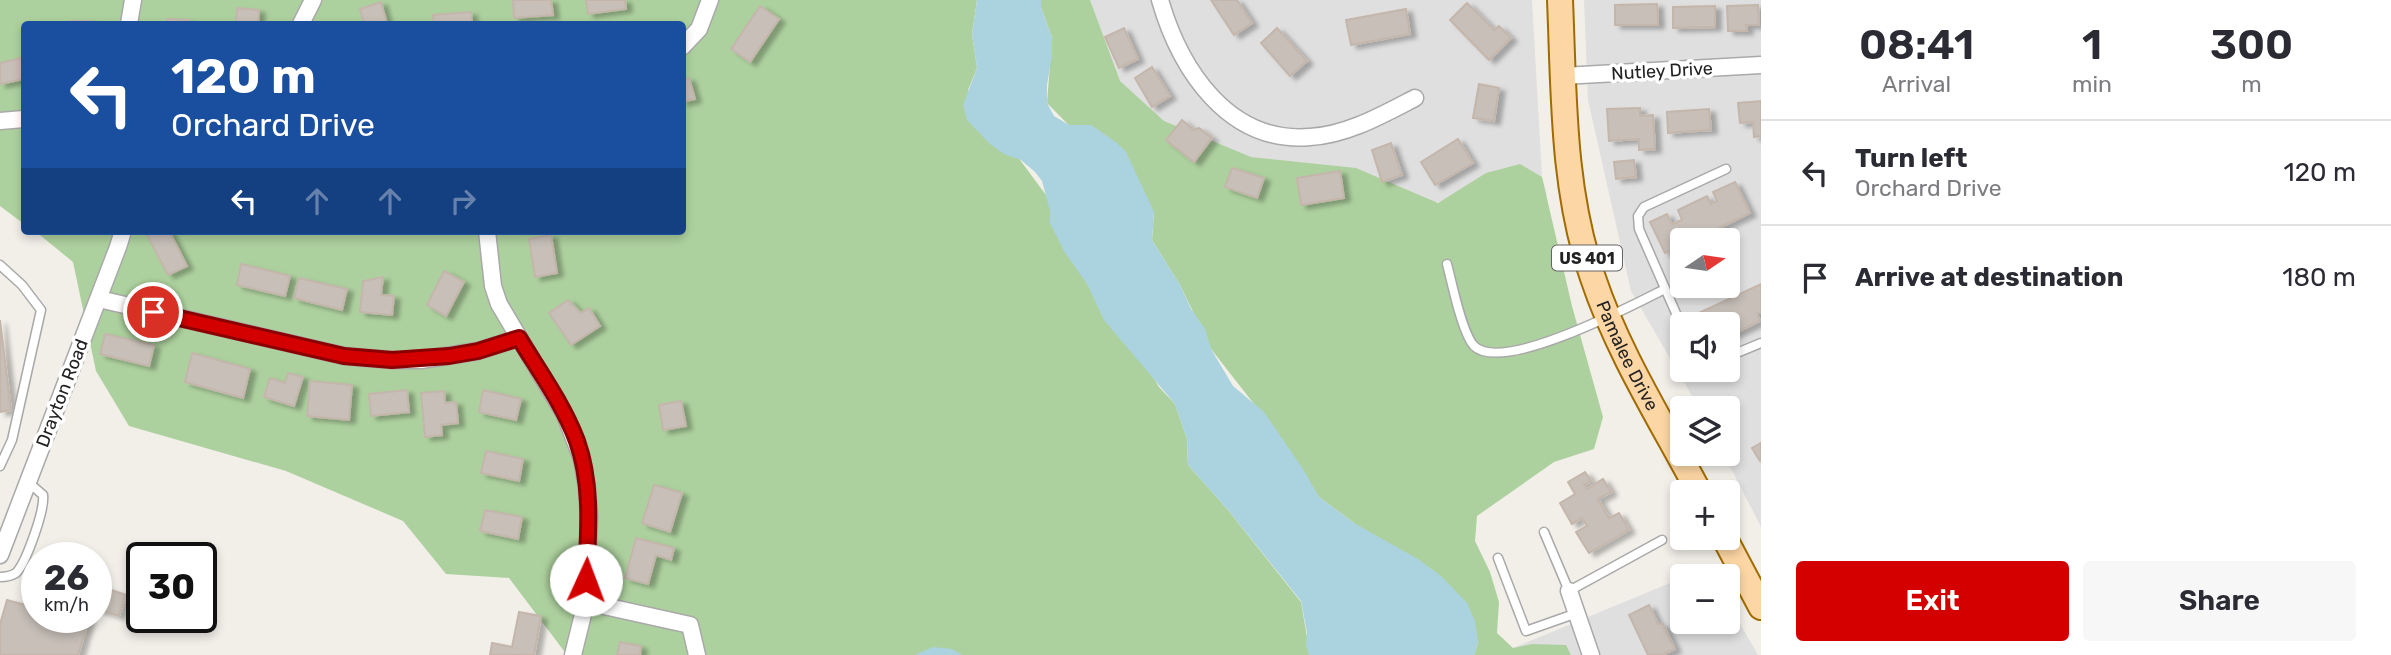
<!DOCTYPE html>
<meta charset="utf-8">
<style>
body{margin:0;font-family:Rubik,sans-serif;background:#f7f7f7;color:#2b2b33;height:100vh;display:flex;flex-direction:column;font-size:26px;white-space:nowrap}
*{box-sizing:border-box;margin:0}
p{font-size:23px;color:#7c7c81}
.icon{flex:none;width:38px;height:38px;fill:none;stroke:currentColor;stroke-width:2;stroke-linecap:round;stroke-linejoin:round}
.map{position:relative;flex:1;overflow:hidden}
.panel{display:flex;flex-direction:column;background:#fff;width:630px}
.panel>*{flex:none}
.guide{position:absolute;left:21px;top:21px;width:665px;height:214px;border-radius:7px;box-shadow:0 4px 10px #0003;background:#1a4fa0;color:#fff;overflow:hidden}
.needle{width:46px;rotate:77deg}
.fabs{position:absolute;left:1670px;top:228px;display:grid;gap:14px}
.fabs a{display:grid;place-items:center;width:70px;height:70px;border-radius:7px;background:#fff;box-shadow:0 4px 10px #0003;font-size:35px}
.speed{position:absolute;left:21px;top:542px;display:flex;gap:14px;font-size:35px;font-weight:700;text-align:center}
.speed>*{display:grid;place-content:center;width:91px;height:91px;border-radius:50%;background:#fff;box-shadow:0 4px 10px #0003;line-height:1}
.speed small{font-size:18px;font-weight:400}
.speed .limit{border:4px solid #111;border-radius:10px;background:#fff;color:#111}
.pin{position:absolute;display:grid;place-items:center;width:60px;height:60px;color:#fff;margin:-30px;border:4px solid #fff;border-radius:50%;box-shadow:0 2px 7px #0007}
.me{position:absolute;width:77px;margin:-38px;rotate:2deg;stroke-linejoin:round;filter:drop-shadow(0 0 5px #0008)}
.turn{display:flex;align-items:center;gap:24px;height:147px;padding:0 35px;font-size:32px}
.turn .icon{width:91px;height:91px;stroke-width:2.5}
.turn b{display:block;font-size:49px;line-height:60px}
.lanes{display:flex;align-items:center;height:66px;padding:0 35px;background:#0003;justify-content:center;gap:35px;direction:ltr}
.lanes .off{opacity:.35}
.eta{display:flex;justify-content:space-evenly;align-items:center;height:119px;text-align:center}
.eta b{font-size:42px;font-weight:600;line-height:49px}
.button{display:flex;gap:14px;margin-top:auto;padding:14px 35px}
.button a{flex:1;height:80px;border-radius:7px;background:#d40000;color:#fff;font-size:28px;font-weight:600;line-height:80px;text-align:center}
.button a+a{background:#f7f7f7;color:#2b2b33}
ul{padding:0;list-style:none}
li{display:flex;align-items:center;gap:21px;height:105px;padding:0 35px;border-top:2px solid #e1e1e2}
li div{flex:1}
li b{display:block;font-size:26px}
li em{font-style:normal}
main{display:flex;flex:1;min-height:0}
.map>svg:first-child{display:block}
.residential{fill:#e0dfdf;fill-rule:evenodd}
.forest{fill:#add19e}
.water{fill:#aad3df}
.building{fill:#c7bfb8;stroke:#c4b6ab;stroke-width:2;filter:url(#shadow)}
.lines{fill:none;stroke-linecap:round;stroke-linejoin:round}
.lane-casing{stroke:#a9a9a9;stroke-width:11}
.street-casing{stroke:#a9a9a9;stroke-width:19}
.primary-casing{stroke:#a06b00;stroke-width:28}
.lane{stroke:#fff;stroke-width:8}
.street{stroke:#fff;stroke-width:16}
.primary{stroke:#fcd6a4;stroke-width:24}
.route-casing{stroke:#8a0000;stroke-width:18}
.route{stroke:#d40000;stroke-width:12}
.labels{text-anchor:middle;dominant-baseline:central;stroke-width:7;stroke-linejoin:round;paint-order:stroke}
.shield{fill:#fff;stroke:#646464;stroke-width:2}
.shield-label{font-size:16px;font-weight:bold;fill:#222}
.street-label{font-size:18px;fill:#222;stroke:#fff}
</style>
<main>
<div class="map">
<svg width="1761" height="655" viewBox="0 0 1761 655">
<defs>
<filter id="shadow"><feDropShadow dx="6" dy="3.5" stdDeviation="2" flood-color="#0004"/></filter>
</defs>
<rect width="100%" height="100%" fill="#f2efe9"/>
<g class="residential">
<path d="M1090 0H1532L1542 177 1547 195 1166 219Z"/>
<path d="M1584 0H1761V527L1723 453H1727V408H1699L1631 291 1588 100ZM1682 240H1727V285H1682ZM1682 324H1727V369H1682Z"/>
<path d="M1682 578V621H1727V601L1758 655H1514L1513 648Z"/>
</g>
<g class="forest">
<path d="M0 0H977L972 34 977 68 968 90 1046 195 1159 387 1175 404 1187 439 1188 465 1228 510 1301 602 1310 655H567L509 578 446 574 403 521 286 471 129 426 96 371 73 262 35 231H682V24H24V224L0 206Z"/>
<path d="M1041 0H1090L1120 81 1164 121 1251 157 1356 168 1438 203 1486 173 1520 164 1542 177 1572 306 1603 417 1594 449 1554 462 1477 516 1475 541 1490 572 1499 602 1497 633 1513 648 1532 644 1566 645 1571 655H1474L1478 642 1354 523 1319 497 1283 441 1211 349 1180 285 1152 240 1154 212 1047 103 1052 38 1041 7Z"/>
</g>
<g class="water">
<path d="M977 0H1041V7L1052 38V55L1047 85V103L1054 116 1069 125H1091L1117 143 1126 152 1154 212 1152 240 1180 285 1191 309 1205 329 1211 349 1233 386 1264 412 1303 469 1319 497 1354 523 1418 559 1441 576 1467 603 1475 621 1478 642 1474 655H1309L1306 645 1307 633 1301 601 1228 510 1188 465 1187 439 1175 404 1104 320 1087 284 1064 251 1050 223V211L1042 181 1035 172 1021 160 1004 154 990 144 967 120 963 105 977 68 972 34Z"/>
<path d="M933 647 952 649 962 655H915Z"/>
</g>
<g class="building">
<path d="M513 0H551L553 15 514 18Z"/>
<path d="M586 0H625L626 9 588 14Z"/>
<path d="M1211 0H1237L1252 23 1234 35Z"/>
<path d="M381 2 387 24H364L360 9Z"/>
<path d="M1467 3 1494 30 1499 26 1511 38 1489 60 1450 20Z"/>
<path d="M1657 4 1658 25H1615V5Z"/>
<path d="M1758 5 1759 25H1746L1747 31H1728L1727 6Z"/>
<path d="M760 6 779 19 750 62 731 49Z"/>
<path d="M1715 6V27L1673 28V7Z"/>
<path d="M237 8 259 10 258 24H236Z"/>
<path d="M1406 9 1410 34 1351 45 1346 20Z"/>
<path d="M471 12 472 24H434L433 15Z"/>
<path d="M167 19 189 20V24H167Z"/>
<rect x="71" y="21" width="19" height="3"/>
<path d="M1124 28 1138 59 1119 68 1105 37Z"/>
<path d="M1277 28 1307 61 1290 76 1261 43Z"/>
<path d="M22 58 24 79 0 84V63Z"/>
<path d="M1152 67 1170 96 1152 107 1135 78Z"/>
<path d="M689 78 695 99 682 102V79Z"/>
<path d="M1479 84 1499 88 1494 121 1473 118Z"/>
<path d="M1761 101V136L1754 137 1753 122 1740 123 1738 103Z"/>
<path d="M1640 108V116L1653 115 1655 149 1639 150V139L1609 141 1607 109Z"/>
<path d="M1709 109 1711 130 1668 133 1667 112Z"/>
<path d="M1182 120 1194 130 1199 128 1212 138 1194 162 1166 140Z"/>
<path d="M1458 139 1473 163 1435 185 1421 162Z"/>
<path d="M1391 143 1402 175 1382 182 1372 150Z"/>
<path d="M1634 160 1636 177 1616 179 1614 162Z"/>
<path d="M1232 168 1264 178 1257 198 1225 187Z"/>
<path d="M1340 171 1344 198 1301 205 1297 178Z"/>
<path d="M1735 182 1750 213 1694 240H1682V245L1665 253 1650 222 1667 214 1672 224 1682 220 1678 210 1707 196 1711 204 1717 201 1713 192Z"/>
<path d="M145 231H169L187 266 168 275Z"/>
<path d="M551 235 557 273 535 277 529 239Z"/>
<path d="M241 264 290 276 285 296 237 285Z"/>
<path d="M444 271 464 282 446 316 427 305Z"/>
<path d="M383 277 381 295 394 296 392 315 360 312 363 281Z"/>
<path d="M299 278 347 289 342 310 294 298Z"/>
<path d="M1761 284V312L1757 314 1760 321 1731 335 1727 324H1692L1690 317Z"/>
<path d="M568 300 581 313 589 308 600 326 571 345 549 313Z"/>
<path d="M0 320 11 410 0 412Z"/>
<path d="M105 334 154 345 149 366 100 354Z"/>
<path d="M192 353 250 369 243 398 185 382Z"/>
<path d="M288 373 303 377 294 406 264 397 270 378 285 383Z"/>
<path d="M310 381 352 385 349 420 307 416Z"/>
<path d="M407 390 409 412 371 416 369 394Z"/>
<path d="M483 390 521 399 516 420 479 412Z"/>
<path d="M444 391 445 403 456 402 458 423 441 425 442 435 425 437 421 393Z"/>
<path d="M681 401 686 426 663 430 659 405Z"/>
<path d="M1761 443V460L1760 461 1752 448Z"/>
<path d="M486 451 523 459 519 481 481 473Z"/>
<path d="M1585 472 1591 481 1584 485 1587 489 1603 479 1611 492 1598 499 1609 518 1619 513 1629 530 1589 553 1576 532 1587 526 1582 518 1572 524 1560 503 1575 494 1568 482Z"/>
<path d="M654 485 682 493 670 532 642 523Z"/>
<path d="M485 510 522 517 518 539 480 531Z"/>
<path d="M636 538 674 548 671 560 656 555 648 584 625 578Z"/>
<path d="M36 583 37 618H89L78 655H0V624L7 600 29 606Z"/>
<path d="M96 585 126 595 119 616 96 609Z"/>
<path d="M1649 605 1658 624H1663L1675 649 1662 655H1648L1629 615Z"/>
<path d="M519 612 541 616 534 655H490L492 643 512 647Z"/>
<path d="M620 642 641 646 640 655H617Z"/>
</g>
<g class="lines">
<defs>
<g id="lane">
<path d="M1447 264C1452 283 1462 333 1474 346 1503 374 1633 305 1665 289"/>
<path d="M0 265 22 285 41 310 12 440 0 466"/>
<path d="M1682 327 1639 229 1638 216 1644 207 1726 169"/>
<path d="M1727 357 1761 343"/>
<path d="M1544 532 1569 591 1662 540"/>
<path d="M1498 558 1526 631 1577 613"/>
<path d="M0 577C6 577 11 576 16 573 26 563 45 510 43 495L28 482"/>
</g>
<g id="street">
<path d="M1160 0C1180 69 1228 144 1310 137 1347 135 1382 115 1415 98"/>
<path d="M129 24 133 0"/>
<path d="M301 24 313 0"/>
<path d="M682 47 699 29 710 0"/>
<path d="M1563 76 1761 65"/>
<path d="M0 121 24 119"/>
<path d="M487 231 493 286 499 304 565 415 582 459 587 488 589 517 586 602 573 655"/>
<path d="M99 299 344 356 392 360H421L478 351 519 338"/>
<path d="M0 555 118 247 123 231"/>
<path d="M1569 591 1591 655"/>
<path d="M586 602 690 625 697 655"/>
</g>
<g id="primary">
<path id="s1" d="M1560 0C1564 93 1562 189 1593 278 1618 353 1662 422 1699 492"/>
<path d="M1724 537 1761 607"/>
</g>
</defs>
<use href="#lane" class="lane-casing"/>
<use href="#street" class="street-casing"/>
<use href="#primary" class="primary-casing"/>
<use href="#lane" class="lane"/>
<use href="#street" class="street"/>
<use href="#primary" class="primary"/>
</g>
<g class="lines">
<defs>
<path id="route" d="M153 312 344 356 392 360 449 356 478 351 519 338C539 371 563 404 577 441 593 486 588 534 586 580"/>
</defs>
<use href="#route" class="route-casing"/>
<use href="#route" class="route"/>
</g>
<g class="labels">
<rect class="shield" x="1552" y="245.5" width="70" height="25" rx="5"/>
<g class="shield-label">
<text x="1587" y="258">US 401</text>
</g>
<g class="street-label">
<text transform="translate(1662 71) rotate(-3)">Nutley Drive</text>
<text stroke="none"><textPath href="#s1" startOffset="366">Pamalee Drive</textPath></text>
<text transform="translate(62 393) rotate(-69)">Drayton Road</text>
</g>
</g>
</svg>
<div class="fabs">
<a><svg class="needle" viewBox="-14 -14 28 28"><path d="M0-13l5 13h-10z" fill="#e53935"/><path d="M0 13l5-13h-10z" fill="#7c7c81"/></svg></a>
<a><svg class="icon" aria-label="sound" viewBox="0 0 24 24"><path d="M4 9h4l5-4v14l-5-4H4zM17 9q2 3 0 6"/></svg></a>
<a><svg class="icon" aria-label="layers" viewBox="0 0 24 24"><path d="M12 4l9 5-9 5-9-5zM3 14l9 5 9-5"/></svg></a>
<a>+</a>
<a>−</a>
</div>
<div class="speed"><div>26<small>km/h</small></div><div class="limit">30</div></div>
<div class="pin" style="left:153px;top:312px;background:#d93025"><svg class="icon" aria-label="arrive" viewBox="0 0 24 24"><path d="M6 21V4h12l-3 4 3 4H6"/></svg></div>
<svg class="me" style="left:586px;top:580px" viewBox="-20 -20 40 40"><circle r="19" fill="#fff"/><path d="M0-13L10 11 0 6-10 11z" fill="#d40000"/></svg>
<div class="guide">
<div class="turn"><svg class="icon" aria-label="left" viewBox="0 0 24 24"><path d="M17 20v-9H6M10 6l-5 5 5 5"/></svg><div><b>120 m</b>Orchard Drive</div></div>
<div class="lanes"><svg class="icon" aria-label="left" viewBox="0 0 24 24"><path d="M17 20v-9H6M10 6l-5 5 5 5"/></svg><svg class="icon off" aria-label="ahead" viewBox="0 0 24 24"><path d="M12 20V5M6 11l6-6 6 6"/></svg><svg class="icon off" aria-label="ahead" viewBox="0 0 24 24"><path d="M12 20V5M6 11l6-6 6 6"/></svg><svg class="icon off" aria-label="right" viewBox="0 0 24 24"><path d="M7 20v-9h11M14 6l5 5-5 5"/></svg></div>
</div>
</div>
<section class="panel">
<div class="eta">
<div><b>08:41</b><p>Arrival</p></div>
<div><b>1</b><p>min</p></div>
<div><b>300</b><p>m</p></div>
</div>
<ul>
<li><svg class="icon" aria-label="left" viewBox="0 0 24 24"><path d="M17 20v-9H6M10 6l-5 5 5 5"/></svg><div><b>Turn left</b><p>Orchard Drive</p></div><em>120 m</em></li>
<li><svg class="icon" aria-label="arrive" viewBox="0 0 24 24"><path d="M6 21V4h12l-3 4 3 4H6"/></svg><div><b>Arrive at destination</b></div><em>180 m</em></li>
</ul>
<div class="button"><a>Exit</a><a>Share</a></div>
</section>
</main>
